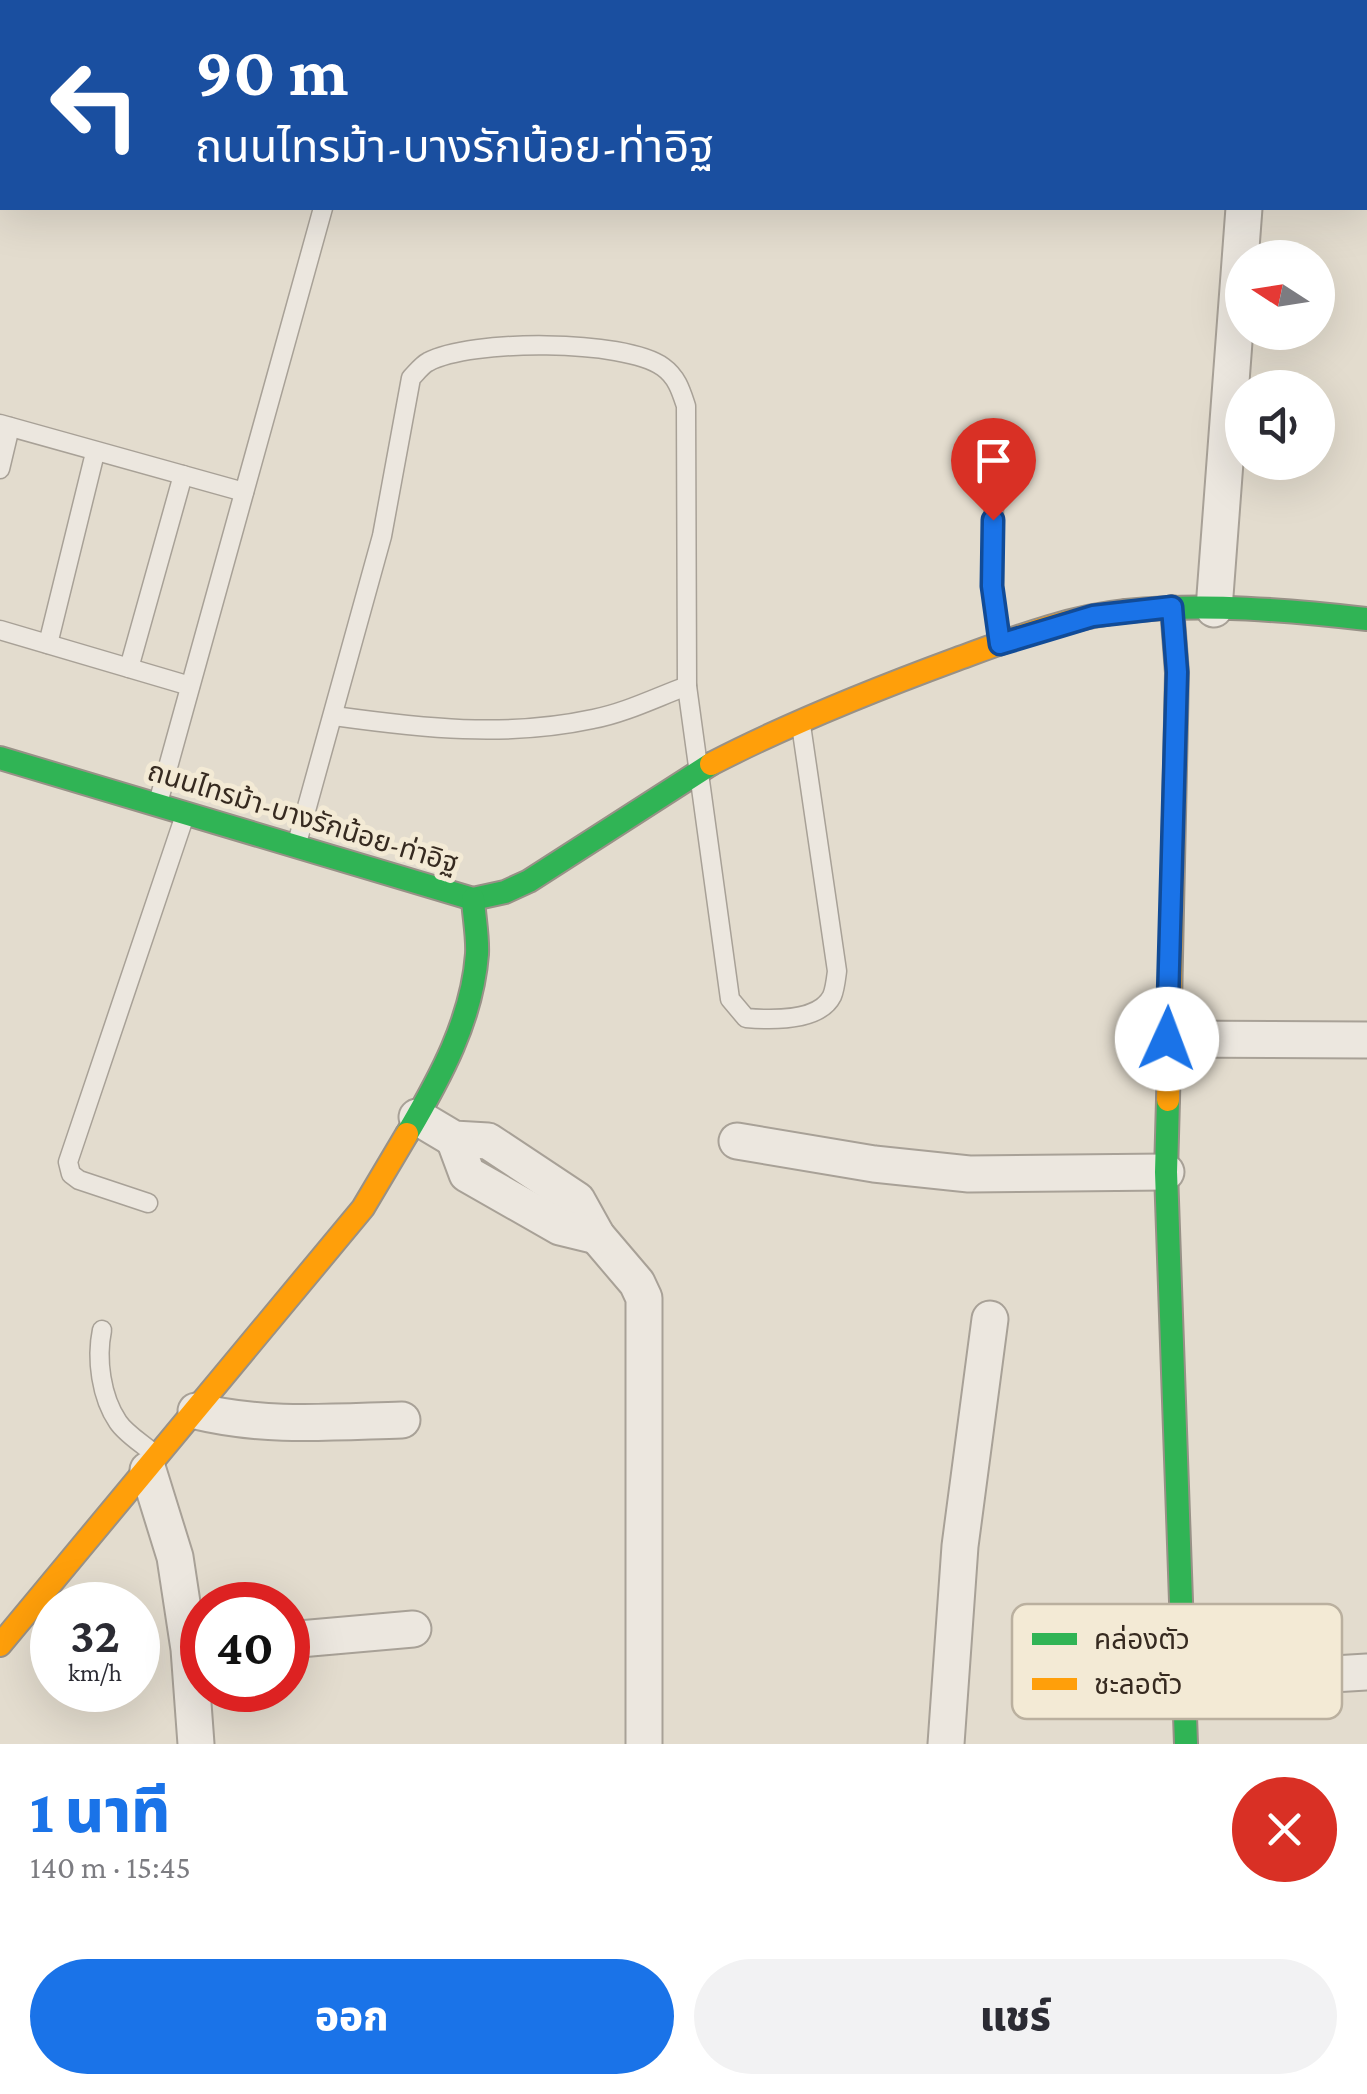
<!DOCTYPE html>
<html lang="th">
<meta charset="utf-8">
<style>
body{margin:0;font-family:"Crimson Pro","Noto Sans Thai",serif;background:#f2f2f3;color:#2b2b33;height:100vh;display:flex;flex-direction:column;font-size:38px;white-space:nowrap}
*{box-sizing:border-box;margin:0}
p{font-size:32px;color:#7c7c81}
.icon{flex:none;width:55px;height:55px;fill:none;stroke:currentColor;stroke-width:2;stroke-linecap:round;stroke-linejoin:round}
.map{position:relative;height:1744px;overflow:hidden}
.panel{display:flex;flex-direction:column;background:#fff;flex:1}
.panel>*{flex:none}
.top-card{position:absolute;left:0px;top:0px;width:1368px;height:210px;box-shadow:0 10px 40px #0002;background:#1a4fa0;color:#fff;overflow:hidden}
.needle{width:65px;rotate:282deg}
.fabs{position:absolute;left:1225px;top:240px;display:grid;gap:20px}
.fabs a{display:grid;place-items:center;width:110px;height:110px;border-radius:50%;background:#fff;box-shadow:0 10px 40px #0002;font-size:50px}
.speed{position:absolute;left:30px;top:1582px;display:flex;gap:20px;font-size:50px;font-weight:700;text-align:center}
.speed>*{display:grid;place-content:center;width:130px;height:130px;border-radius:50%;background:#fff;box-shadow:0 10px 40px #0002;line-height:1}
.speed small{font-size:25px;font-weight:400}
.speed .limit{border:15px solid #d22;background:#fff;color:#111}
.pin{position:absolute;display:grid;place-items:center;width:85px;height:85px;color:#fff;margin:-102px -42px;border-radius:50% 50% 50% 0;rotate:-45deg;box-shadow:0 0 10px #0007}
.pin .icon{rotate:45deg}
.me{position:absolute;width:110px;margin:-55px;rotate:2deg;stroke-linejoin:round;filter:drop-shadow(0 0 8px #0008)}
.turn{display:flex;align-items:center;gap:35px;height:210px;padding:0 30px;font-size:45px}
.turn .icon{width:130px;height:130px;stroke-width:2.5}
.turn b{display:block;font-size:70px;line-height:85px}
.round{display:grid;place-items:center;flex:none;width:105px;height:105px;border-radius:52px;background:#f2f2f3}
.summary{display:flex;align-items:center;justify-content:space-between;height:170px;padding:0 30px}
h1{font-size:60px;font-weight:800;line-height:75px;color:#1a73e8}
.cta{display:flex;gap:20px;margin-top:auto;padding:20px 30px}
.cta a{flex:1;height:115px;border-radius:60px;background:#1a73e8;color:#fff;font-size:40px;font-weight:800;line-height:115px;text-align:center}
.cta a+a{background:#f2f2f3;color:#2b2b33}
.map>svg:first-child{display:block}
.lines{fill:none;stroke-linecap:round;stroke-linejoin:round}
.lane-casing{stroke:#a8a197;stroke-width:21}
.street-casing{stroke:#a8a197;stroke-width:39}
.fast-casing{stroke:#989187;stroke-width:26}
.slow-casing{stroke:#989187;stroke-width:26}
.lane{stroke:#ece7df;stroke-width:18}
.street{stroke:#ece7df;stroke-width:35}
.fast{stroke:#30b455;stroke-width:22}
.slow{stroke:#ff9f0a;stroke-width:22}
.route-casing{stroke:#114b97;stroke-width:25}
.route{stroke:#1a73e8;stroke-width:18}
.labels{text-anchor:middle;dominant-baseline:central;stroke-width:10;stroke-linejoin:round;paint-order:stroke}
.street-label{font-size:28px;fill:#362a20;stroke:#f3ead5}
.key{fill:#f3ead5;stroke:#bab09f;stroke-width:2.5}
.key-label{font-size:28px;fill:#362a20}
</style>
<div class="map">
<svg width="1367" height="1744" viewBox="0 0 1367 1744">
<rect width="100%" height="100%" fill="#e3dcce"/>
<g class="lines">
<defs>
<g id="lane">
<path d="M380 2 381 0"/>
<path d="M0 424 244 492"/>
<path d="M995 461 992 586 999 638"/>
<path d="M0 469 10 427"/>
<path d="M0 630 190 686"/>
<path d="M48 644 95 453"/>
<path d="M129 668 183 475"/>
<path d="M334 716C421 728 505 738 593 719 625 713 657 697 687 686"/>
<path d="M158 803 323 208"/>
<path d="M297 843 382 536 411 378C416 373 422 365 428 362 470 339 624 339 663 367 677 377 681 391 686 406L687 686 730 999 746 1018C770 1020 819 1022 832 996 835 989 836 979 837 971L801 725"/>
<path d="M148 1203 79 1180 71 1174 68 1162 184 818"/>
<path d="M102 1330C96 1359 101 1397 118 1422 126 1434 143 1444 154 1454"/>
</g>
<g id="street">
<path d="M1260 0 1272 2"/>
<path d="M1365 45 1367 46"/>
<path d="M1214 609 1244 208"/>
<path d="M1167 1039 1367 1040"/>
<path d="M417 1117 454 1139 488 1141 577 1200 597 1236 637 1283 644 1298V1744"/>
<path d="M454 1139 467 1174 560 1227 597 1236"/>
<path d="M737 1141 874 1164 969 1174 1166 1172"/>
<path d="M196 1411C266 1428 331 1422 402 1420"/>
<path d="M148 1470 175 1557 189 1649 196 1744"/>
<path d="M288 1640 413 1629"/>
<path d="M1184 1683 1367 1672"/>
<path d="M946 1744 960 1546 990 1319"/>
</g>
<g id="fast">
<path d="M1126 611C1206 603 1287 610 1367 619"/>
<path d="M0 758 473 899 505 892 529 881 711 764"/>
<path d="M1168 1100 1166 1172 1186 1744"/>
<path d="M407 1134C440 1078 472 1020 477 954 478 936 474 917 473 899"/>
</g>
<g id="slow">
<path d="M711 764C790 723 873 690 957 659 1012 639 1067 617 1126 611"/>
<path d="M1168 1100 1177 673 1172 607"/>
<path d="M0 1645 363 1208 407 1134"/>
</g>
</defs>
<use href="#lane" class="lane-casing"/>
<use href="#street" class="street-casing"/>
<use href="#fast" class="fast-casing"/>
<use href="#slow" class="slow-casing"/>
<use href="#lane" class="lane"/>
<use href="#street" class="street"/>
<use href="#fast" class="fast"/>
<use href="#slow" class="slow"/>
</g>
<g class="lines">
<defs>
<path id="route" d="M993 520 992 586 1000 644 1093 616 1172 607 1177 672 1167 1039"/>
</defs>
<use href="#route" class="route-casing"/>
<use href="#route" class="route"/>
</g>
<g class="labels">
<g class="street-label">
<text transform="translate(303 817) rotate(17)">ถนนไทรม้า-บางรักน้อย-ท่าอิฐ</text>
</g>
</g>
<rect x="1012" y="1604" width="330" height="115" rx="15" class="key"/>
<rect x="1032" y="1633" width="45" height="12" fill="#30b455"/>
<rect x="1032" y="1678" width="45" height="12" fill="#ff9f0a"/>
<g class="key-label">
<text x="1094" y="1649">คล่องตัว</text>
<text x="1094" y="1694">ชะลอตัว</text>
</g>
</svg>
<div class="fabs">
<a><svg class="needle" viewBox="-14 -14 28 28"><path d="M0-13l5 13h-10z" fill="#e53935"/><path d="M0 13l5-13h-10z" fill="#7c7c81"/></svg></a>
<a><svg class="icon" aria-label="sound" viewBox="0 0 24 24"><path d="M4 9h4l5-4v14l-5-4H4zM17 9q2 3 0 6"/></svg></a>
</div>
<div class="speed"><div>32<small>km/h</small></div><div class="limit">40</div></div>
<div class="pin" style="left:993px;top:520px;background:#d93025"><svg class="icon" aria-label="arrive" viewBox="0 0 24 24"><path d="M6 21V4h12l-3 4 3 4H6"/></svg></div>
<svg class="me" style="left:1167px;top:1039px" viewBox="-20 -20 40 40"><circle r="19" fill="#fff"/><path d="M0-13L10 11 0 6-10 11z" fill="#1a73e8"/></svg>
<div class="top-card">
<div class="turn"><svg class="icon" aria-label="left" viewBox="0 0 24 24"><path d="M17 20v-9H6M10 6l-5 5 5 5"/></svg><div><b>90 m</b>ถนนไทรม้า-บางรักน้อย-ท่าอิฐ</div></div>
</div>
</div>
<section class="panel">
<div class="summary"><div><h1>1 นาที</h1><p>140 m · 15:45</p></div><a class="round" style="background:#d93025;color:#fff"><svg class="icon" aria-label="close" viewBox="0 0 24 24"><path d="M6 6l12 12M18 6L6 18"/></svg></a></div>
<div class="cta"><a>ออก</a><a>แชร์</a></div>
</section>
